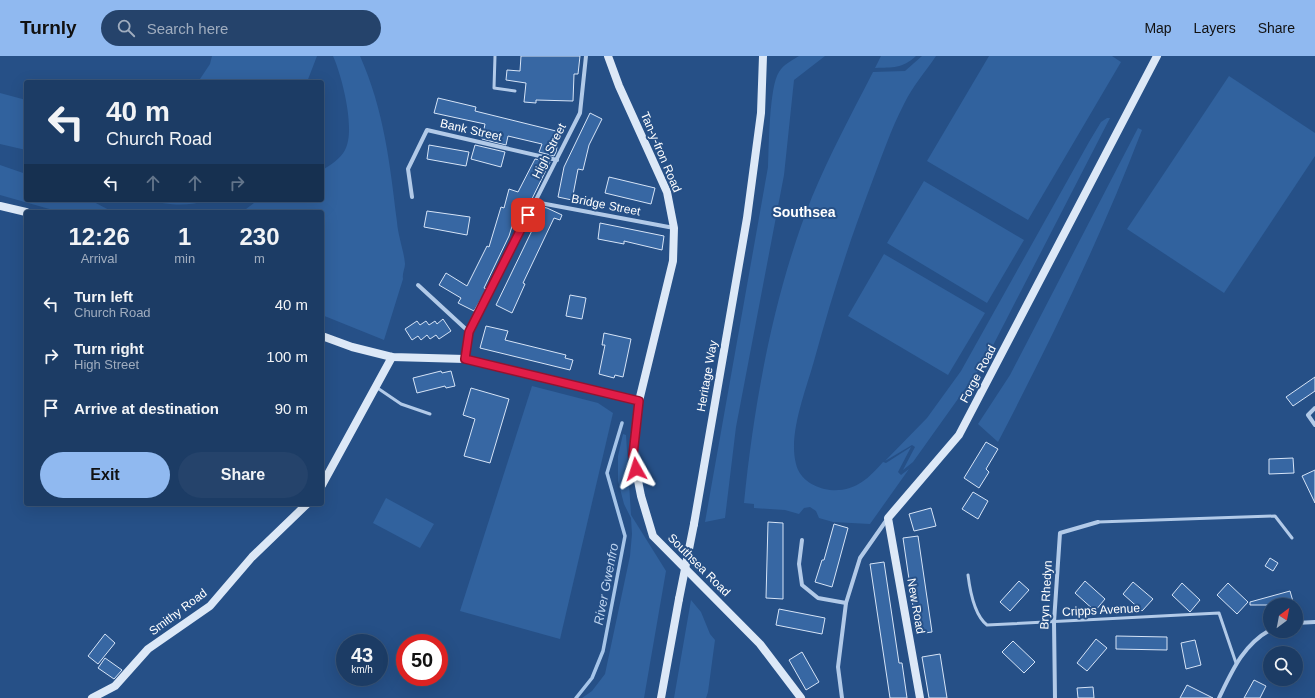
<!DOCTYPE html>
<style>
body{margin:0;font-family:Arial,sans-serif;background:#25436b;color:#f1f3f6;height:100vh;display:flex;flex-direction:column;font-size:15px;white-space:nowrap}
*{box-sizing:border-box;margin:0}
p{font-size:13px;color:#a0adbf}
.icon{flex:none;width:22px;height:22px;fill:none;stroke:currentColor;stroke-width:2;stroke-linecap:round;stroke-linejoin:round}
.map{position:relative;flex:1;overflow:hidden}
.details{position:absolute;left:24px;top:154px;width:300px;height:296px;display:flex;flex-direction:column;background:#1c3c65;border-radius:4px;box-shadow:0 4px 16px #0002,0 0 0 1px #3a5679}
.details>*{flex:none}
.guide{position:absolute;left:24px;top:24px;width:300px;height:122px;border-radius:4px;box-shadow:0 4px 16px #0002,0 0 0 1px #3a5679;background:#1c3c65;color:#f1f3f6;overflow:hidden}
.needle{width:26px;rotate:32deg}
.buttons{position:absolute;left:1263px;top:542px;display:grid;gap:8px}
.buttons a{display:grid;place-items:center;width:40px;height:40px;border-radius:50%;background:#1c3c65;box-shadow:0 4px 16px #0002,0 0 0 1px #3a5679;font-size:20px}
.speed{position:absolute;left:336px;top:578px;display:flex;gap:8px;font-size:20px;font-weight:700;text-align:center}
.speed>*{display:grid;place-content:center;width:52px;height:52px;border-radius:50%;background:#1c3c65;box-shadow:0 4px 16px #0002,0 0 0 1px #3a5679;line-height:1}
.speed small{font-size:10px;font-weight:400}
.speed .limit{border:6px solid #d22;background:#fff;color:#111}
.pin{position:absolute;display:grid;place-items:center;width:34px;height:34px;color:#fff;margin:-17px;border-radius:8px;box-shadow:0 2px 6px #0006}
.me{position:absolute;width:44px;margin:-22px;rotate:354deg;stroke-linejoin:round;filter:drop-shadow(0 0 3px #0008)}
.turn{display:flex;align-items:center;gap:14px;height:84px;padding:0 16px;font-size:18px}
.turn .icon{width:52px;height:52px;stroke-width:2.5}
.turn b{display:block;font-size:28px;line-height:34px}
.lanes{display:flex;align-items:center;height:38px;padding:0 16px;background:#0003;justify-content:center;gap:20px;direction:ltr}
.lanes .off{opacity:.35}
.eta{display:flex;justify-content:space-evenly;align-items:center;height:68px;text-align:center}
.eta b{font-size:24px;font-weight:700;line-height:28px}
.cta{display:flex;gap:8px;margin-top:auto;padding:8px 16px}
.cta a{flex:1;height:46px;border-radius:24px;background:#90b9f0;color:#111;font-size:16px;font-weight:700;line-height:46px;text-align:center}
.cta a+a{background:#25436b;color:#f1f3f6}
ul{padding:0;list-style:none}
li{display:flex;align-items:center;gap:12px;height:52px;padding:0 16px}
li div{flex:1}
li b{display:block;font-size:15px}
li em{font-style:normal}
header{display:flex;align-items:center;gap:24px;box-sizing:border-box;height:56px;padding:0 20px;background:#90b9f0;color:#111}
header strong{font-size:19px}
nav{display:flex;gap:22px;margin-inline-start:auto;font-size:14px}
.search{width:280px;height:36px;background:#25436b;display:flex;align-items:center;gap:10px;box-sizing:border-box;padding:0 14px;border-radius:22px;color:#a0adbf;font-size:15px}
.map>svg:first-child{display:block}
.green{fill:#31629e}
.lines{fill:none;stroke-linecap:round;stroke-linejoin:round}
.stream{stroke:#a6c5e9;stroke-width:3.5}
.building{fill:#3767a3;stroke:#d6e4f7}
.lane{stroke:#b2cae8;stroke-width:3}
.street{stroke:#b2cae8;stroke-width:4}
.secondary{stroke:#dce8f7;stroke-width:8}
.secondary-bridge{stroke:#dce8f7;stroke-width:8}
.route-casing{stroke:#92132f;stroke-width:10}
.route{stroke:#e11d48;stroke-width:7}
.labels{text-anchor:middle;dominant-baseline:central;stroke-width:4;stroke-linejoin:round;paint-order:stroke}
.street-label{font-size:12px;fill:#fff;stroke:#265087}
.water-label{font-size:13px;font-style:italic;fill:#bdd4f0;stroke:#265087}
.quarter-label{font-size:14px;font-weight:bold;fill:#fff;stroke:#265087}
</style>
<header>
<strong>Turnly</strong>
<div class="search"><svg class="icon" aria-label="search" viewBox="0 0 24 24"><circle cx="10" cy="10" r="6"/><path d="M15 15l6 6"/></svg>Search here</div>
<nav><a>Map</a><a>Layers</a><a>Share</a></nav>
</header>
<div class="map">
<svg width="1315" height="642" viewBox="0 0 1315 642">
<rect width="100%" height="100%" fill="#265087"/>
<g class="green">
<path d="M212 0H317L307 26H198L210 8Z"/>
<path d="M333 0H360C384 54 390 108 397 166 398 180 404 195 405 208 405 213 402 217 403 223L384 284 322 259V156H242L258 144H322V114C330 110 341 102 345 94 356 74 342 20 333 0Z"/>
<path d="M799 0H825L794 24 784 119 736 371 725 462 705 466 768 111C769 91 769 31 779 16 784 8 791 5 799 0Z"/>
<path d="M881 0H916C902 13 893 11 875 12Z"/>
<path d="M922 0H936C926 15 912 31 904 48 891 73 882 100 872 126 849 186 831 243 814 305 806 334 788 378 796 408 800 424 815 432 830 434 855 436 868 423 883 406L886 407 911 391 898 416 901 419 909 413 870 468 833 466 819 462 816 455 810 451 804 452 799 458 785 454 754 452V448L744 447C754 346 774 236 812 141 830 98 852 57 873 16L905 15Z"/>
<path d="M989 0H1112L1121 6 1028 164 927 105Z"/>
<path d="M1229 20 1315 77V100L1224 237 1127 173Z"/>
<path d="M0 37 26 44V94L0 88Z"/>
<path d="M1107 62H1110L985 305 913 406 903 414 915 391 912 389 885 405 927 362 961 315 1089 86 1101 66Z"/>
<path d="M1138 72 1142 74C1101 181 1051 284 998 386L978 368 1010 319Z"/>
<path d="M0 109 26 118V144H90L113 156H60L0 139Z"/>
<path d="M924 125 1024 184 987 247 887 187Z"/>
<path d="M146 144H209C186 151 170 149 146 144Z"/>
<path d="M884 198 985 257 948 319 848 260Z"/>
<path d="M532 330 598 347 613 357 560 583 460 555Z"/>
<path d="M623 378 626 379 631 459 666 515 644 642H582L592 635 605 618 630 500 632 478 631 462 624 448 618 425V400Z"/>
<path d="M386 442 434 468 420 492 373 467Z"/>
<path d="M691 544 701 556 710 578 715 584 708 636 706 642H674Z"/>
</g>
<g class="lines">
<path class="stream" d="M576 642 592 622 603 595 625 480 607 417 622 367"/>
</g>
<g class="building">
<path d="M521 0H580L578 18H574L573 45 536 44V47L524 46 526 27 506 24 507 14 520 15Z"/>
<path d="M438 42 476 51 475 55 560 76 556 96 554 100 539 96 542 88 508 80 506 89 482 83 485 68 434 57Z"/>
<path d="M590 57 602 63 589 89 583 114 578 113 572 144 558 141 564 111Z"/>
<path d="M429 89 469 96 466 110 427 103Z"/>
<path d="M475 89 505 96 501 111 471 103Z"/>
<path d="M535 103 550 106 527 153 518 151 509 180 484 232 487 233 474 255 458 247 461 242 439 229 446 217 467 230 487 190 489 191 501 151 504 152 509 133 518 136Z"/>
<path d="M609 121 655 132 651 148 605 137Z"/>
<path d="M537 150 547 152 562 159 560 164 554 162 523 227 525 228 512 257 496 249 540 158 534 156Z"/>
<path d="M427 155 470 161 467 179 424 171Z"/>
<path d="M600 167 664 180 662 194 624 185V188L598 183Z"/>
<path d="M570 239 586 242 582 263 566 260Z"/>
<path d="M443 263 451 275 439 283 436 279 430 283 427 279 421 284 418 280 412 284 405 273 417 265 420 269 426 265 429 269 435 265 437 268Z"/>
<path d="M486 270 508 275 505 284 566 299 565 302 573 304 570 314 480 292Z"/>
<path d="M604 277 631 283 623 321 615 319 614 322 599 318 605 289H602Z"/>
<path d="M441 315 442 317 451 315 455 330 446 332 445 330 417 337 413 322Z"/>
<path d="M1315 321V335L1293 350 1286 341Z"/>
<path d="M471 332 509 343 490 407 464 400 475 363 463 359Z"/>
<path d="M986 386 998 393 986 413 989 416 979 432 964 422Z"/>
<path d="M1293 402 1294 417 1269 418V403Z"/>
<path d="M1315 414V447L1302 420Z"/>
<path d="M973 436 988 445 978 463 962 453Z"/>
<path d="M931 452 936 470 914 475 909 458Z"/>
<path d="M768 466 783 467V543L766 542Z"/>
<path d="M834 468 848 472 832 531 815 526 822 504H824Z"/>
<path d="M918 480 932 576 917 578 903 482Z"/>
<path d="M1270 502 1278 507 1273 515 1265 510Z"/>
<path d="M884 506 899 607H902L907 642H890L870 508Z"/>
<path d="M1019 525 1029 534 1010 555 1000 546Z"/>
<path d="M1085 525 1105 543 1095 555 1075 537Z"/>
<path d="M1133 526 1153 543 1142 555 1123 538Z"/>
<path d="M1182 527 1200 544 1190 556 1172 539Z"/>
<path d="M1228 527 1248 546 1237 558 1217 539Z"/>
<path d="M1290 535 1294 549H1250V546Z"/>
<path d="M779 553 825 562 822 578 776 569Z"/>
<path d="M105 578 115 587 98 608 88 600Z"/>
<path d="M1116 580 1167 581V594L1116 593Z"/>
<path d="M1096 583 1107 592 1087 615 1077 607Z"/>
<path d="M1195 584 1201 609 1186 613 1181 587Z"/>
<path d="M1013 585 1035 606 1024 617 1002 596Z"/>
<path d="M802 596 819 626 806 634 789 604Z"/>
<path d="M940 598 947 642H929L922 601Z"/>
<path d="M105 602 122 614 114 623 98 612Z"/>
<path d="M1254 624 1266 630 1260 642H1244Z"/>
<path d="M1187 629 1213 642H1180Z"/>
<path d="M1093 631 1094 642H1078L1077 632Z"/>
</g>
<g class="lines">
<g class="lane">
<path d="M495 0 494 32 515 35"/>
<path d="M376 331 401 348 430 358"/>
<path d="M1098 466 1275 460 1292 482"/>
<path d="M968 519C970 535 974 559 987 569L1219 557 1236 607"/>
</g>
<g class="street">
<path d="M412 141 408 113 427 74 557 104"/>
<path d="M535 146 674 172"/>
<path d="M418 229 469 276"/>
<path d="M465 303 469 276 580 57 586 0"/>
<path d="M1315 352 1308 359 1315 369"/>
<path d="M802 484 799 508 802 529 818 542 846 547"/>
<path d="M1296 567 1315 566"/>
<path d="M842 642 838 611 846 547 860 502 888 462"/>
<path d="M1055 642 1054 566 1060 477 1098 466"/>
<path d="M1219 642C1232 615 1243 589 1270 574"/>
</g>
<g class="secondary">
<path d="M608 0 619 30 667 136 674 172 673 205 639 345 633 399 641 440 653 480 760 588 801 642"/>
<path d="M0 150 26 156"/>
<path d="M322 280 352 291 392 301 465 303 639 345"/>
<path d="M322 429 392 301"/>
<path d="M694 468 747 162 761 57 763 0"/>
<path d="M92 642 115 630 148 593 210 550 252 501 307 448"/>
<path d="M661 642 679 543"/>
<path d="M920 642 888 462 959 379 1157 0"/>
</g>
<path class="secondary-bridge" d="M679 543 694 468"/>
</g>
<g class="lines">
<defs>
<path id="route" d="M528 159 469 276 465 303 639 345 633 399 636 413"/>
</defs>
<use href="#route" class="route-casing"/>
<use href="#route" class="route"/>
</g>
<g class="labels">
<g class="street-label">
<text transform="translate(471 74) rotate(13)">Bank Street</text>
<text transform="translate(549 95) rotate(-63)">High Street</text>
<text transform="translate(661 96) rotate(67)">Tan-y-fron Road</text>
<text transform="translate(606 149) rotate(11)">Bridge Street</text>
<text transform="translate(978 318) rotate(-62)">Forge Road</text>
<text transform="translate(707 320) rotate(-80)">Heritage Way</text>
<text transform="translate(699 509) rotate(45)">Southsea Road</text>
<text transform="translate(1046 539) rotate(-87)">Bryn Rhedyn</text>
<text transform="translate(916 550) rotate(80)">New Road</text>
<text transform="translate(1101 554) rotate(-3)">Cripps Avenue</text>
<text transform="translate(178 556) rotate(-37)">Smithy Road</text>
</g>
<g class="water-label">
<text transform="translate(606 528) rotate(-79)">River Gwenfro</text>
</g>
<g class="quarter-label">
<text x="804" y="156">Southsea</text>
</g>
</g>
</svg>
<div class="buttons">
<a><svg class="needle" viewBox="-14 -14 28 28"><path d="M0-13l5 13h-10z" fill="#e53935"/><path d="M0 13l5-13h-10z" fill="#a0adbf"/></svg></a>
<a><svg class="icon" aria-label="search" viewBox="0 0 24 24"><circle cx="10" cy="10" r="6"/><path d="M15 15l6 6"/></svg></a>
</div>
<div class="speed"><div>43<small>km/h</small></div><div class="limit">50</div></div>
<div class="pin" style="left:528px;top:159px;background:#d93025"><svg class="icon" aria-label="arrive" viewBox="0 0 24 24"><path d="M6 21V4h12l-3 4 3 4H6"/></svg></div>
<svg class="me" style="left:636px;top:413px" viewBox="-20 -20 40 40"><path d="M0-17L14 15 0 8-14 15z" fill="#e11d48" stroke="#fff" stroke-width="4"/></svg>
<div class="guide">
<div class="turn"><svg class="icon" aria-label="left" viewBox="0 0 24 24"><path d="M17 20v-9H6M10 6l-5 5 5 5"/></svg><div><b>40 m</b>Church Road</div></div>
<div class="lanes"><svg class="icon" aria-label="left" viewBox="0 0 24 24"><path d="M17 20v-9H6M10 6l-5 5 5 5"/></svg><svg class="icon off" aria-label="ahead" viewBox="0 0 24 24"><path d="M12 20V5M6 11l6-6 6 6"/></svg><svg class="icon off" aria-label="ahead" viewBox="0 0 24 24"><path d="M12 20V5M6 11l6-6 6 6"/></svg><svg class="icon off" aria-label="right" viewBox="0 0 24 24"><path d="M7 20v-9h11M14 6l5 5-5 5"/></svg></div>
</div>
<section class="details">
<div class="eta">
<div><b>12:26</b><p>Arrival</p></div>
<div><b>1</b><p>min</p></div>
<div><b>230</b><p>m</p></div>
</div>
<ul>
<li><svg class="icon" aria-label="left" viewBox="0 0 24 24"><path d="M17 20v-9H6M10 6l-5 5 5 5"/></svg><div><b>Turn left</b><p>Church Road</p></div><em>40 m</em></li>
<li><svg class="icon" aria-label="right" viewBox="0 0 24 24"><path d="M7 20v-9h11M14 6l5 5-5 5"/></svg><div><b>Turn right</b><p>High Street</p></div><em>100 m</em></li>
<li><svg class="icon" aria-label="arrive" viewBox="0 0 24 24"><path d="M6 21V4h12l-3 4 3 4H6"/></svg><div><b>Arrive at destination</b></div><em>90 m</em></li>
</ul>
<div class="cta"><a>Exit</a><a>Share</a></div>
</section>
</div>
